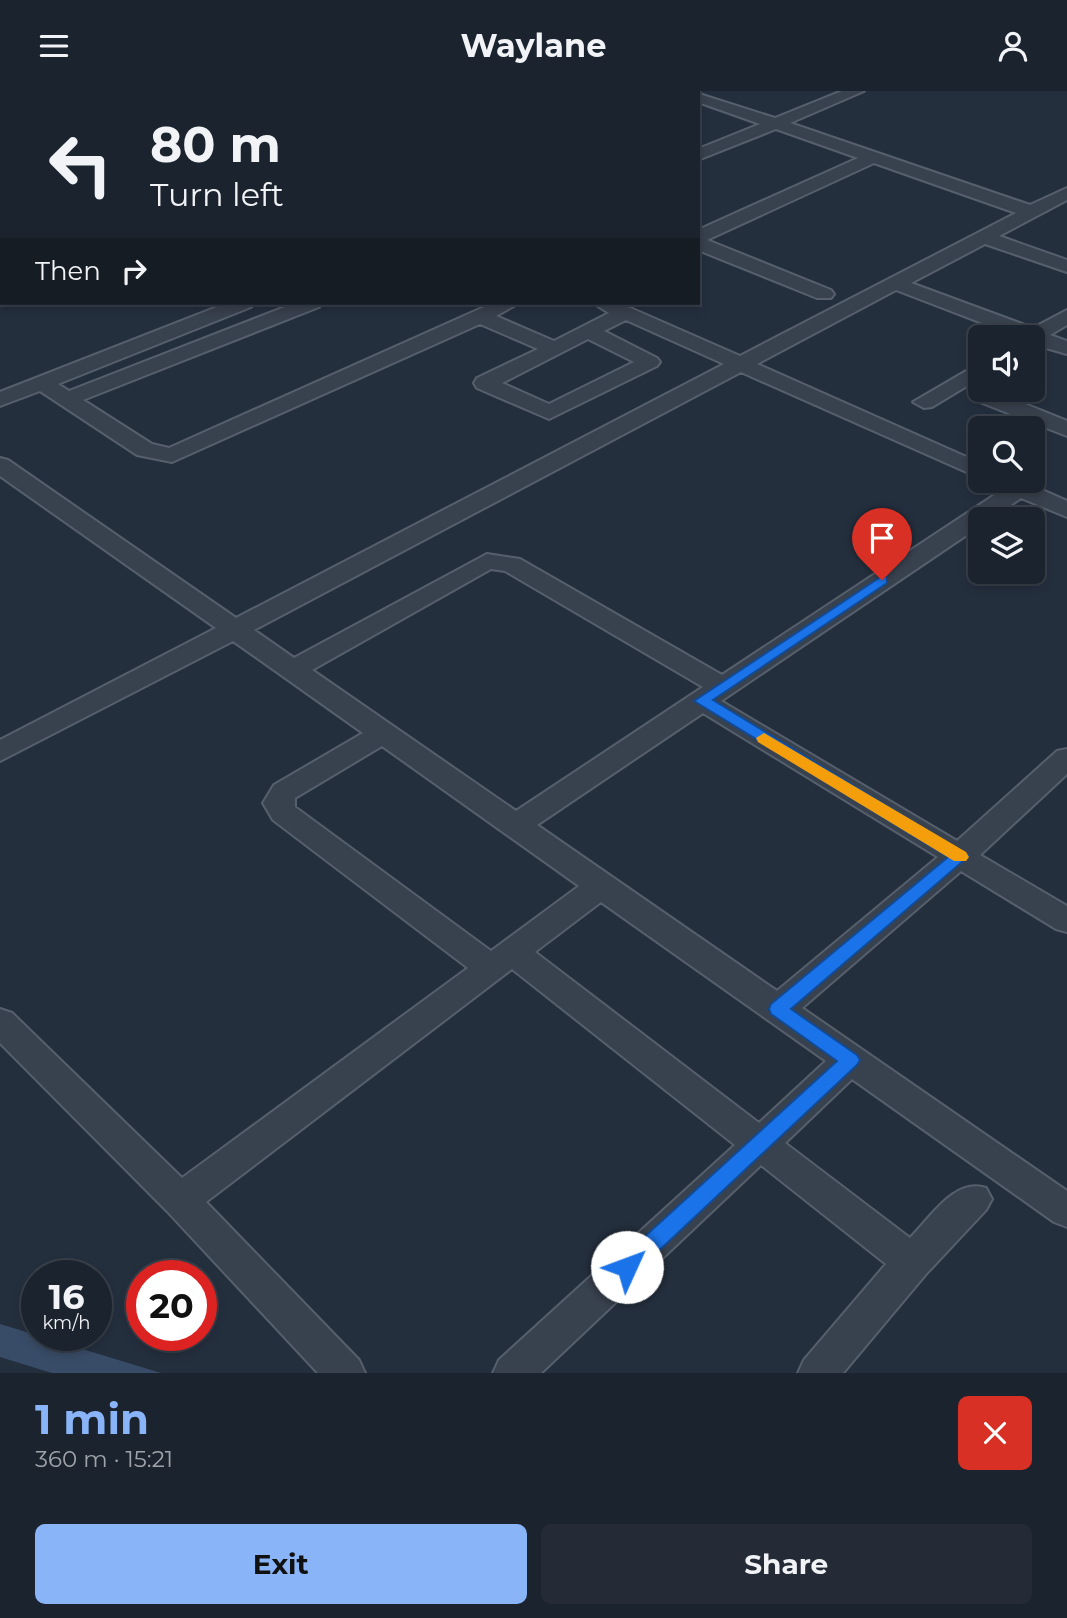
<!DOCTYPE html>
<meta charset="utf-8">
<style>
body{margin:0;font-family:Montserrat,sans-serif;background:#242b36;color:#f1f3f6;height:100vh;display:flex;flex-direction:column;font-size:26px;white-space:nowrap}
*{box-sizing:border-box;margin:0}
p{font-size:23px;color:#a0a4aa}
.icon{flex:none;width:38px;height:38px;fill:none;stroke:currentColor;stroke-width:2;stroke-linecap:round;stroke-linejoin:round}
.map{position:relative;height:1282px;overflow:hidden}
.panel{display:flex;flex-direction:column;background:#1b232e;flex:1}
.panel>*{flex:none}
.banner{position:absolute;left:0px;top:0px;width:700px;height:214px;box-shadow:0 4px 10px #0003,0 0 0 2px #39404a;background:#1b232e;color:#f1f3f6;overflow:hidden}
.tools{position:absolute;left:968px;top:234px;display:grid;gap:14px}
.tools a{display:grid;place-items:center;width:77px;height:77px;border-radius:10px;background:#1b232e;box-shadow:0 4px 10px #0003,0 0 0 2px #39404a;font-size:35px}
.speed{position:absolute;left:21px;top:1169px;display:flex;gap:14px;font-size:35px;font-weight:700;text-align:center}
.speed>*{display:grid;place-content:center;width:91px;height:91px;border-radius:50%;background:#1b232e;box-shadow:0 4px 10px #0003,0 0 0 2px #39404a;line-height:1}
.speed small{font-size:18px;font-weight:400}
.speed .limit{border:10px solid #d22;background:#fff;color:#111}
.pin{position:absolute;display:grid;place-items:center;width:60px;height:60px;color:#fff;margin:-72px -30px;border-radius:50% 50% 50% 0;rotate:-45deg;box-shadow:0 0 7px #0007}
.pin .icon{rotate:45deg}
.me{position:absolute;width:77px;margin:-38px;rotate:47deg;stroke-linejoin:round;filter:drop-shadow(0 0 5px #0008)}
.turn{display:flex;align-items:center;gap:24px;height:147px;padding:0 35px;font-size:32px}
.turn .icon{width:91px;height:91px;stroke-width:2.5}
.turn b{display:block;font-size:49px;line-height:60px}
.then{display:flex;align-items:center;height:66px;padding:0 35px;background:#0003;gap:14px;font-size:26px}
.round{display:grid;place-items:center;flex:none;width:74px;height:74px;border-radius:10px;background:#242b36}
.headline{display:flex;align-items:center;justify-content:space-between;height:119px;padding:0 35px}
h1{font-size:42px;font-weight:700;line-height:52px;color:#8ab4f8}
.action{display:flex;gap:14px;margin-top:auto;padding:14px 35px}
.action a{flex:1;height:80px;border-radius:10px;background:#8ab4f8;color:#111;font-size:28px;font-weight:700;line-height:80px;text-align:center}
.action a+a{background:#242b36;color:#f1f3f6}
header{display:flex;justify-content:space-between;align-items:center;height:91px;padding:0 35px;background:#1b232e;font-size:32px;font-weight:700}
.map>svg:first-child{display:block}
.water{fill:#394c67}
.lines{fill:none;stroke-linecap:round;stroke-linejoin:round}
.minor-casing{stroke:#565f6c;stroke-width:4}
.minor{fill:#38414e;fill-rule:evenodd}
.route{fill:#1a73e8;stroke:#114b97;stroke-width:2}
.slow{fill:#f59e0b}
</style>
<header><svg class="icon" aria-label="menu" viewBox="0 0 24 24"><path d="M4 6h16M4 12h16M4 18h16"/></svg>Waylane<svg class="icon" aria-label="person" viewBox="0 0 24 24"><circle cx="12" cy="8" r="4"/><path d="M4 21q1-7 8-7t8 7"/></svg></header>
<div class="map">
<svg width="1067" height="1282" viewBox="0 0 1067 1282">
<rect width="100%" height="100%" fill="#242f3e"/>
<path class="water" d="M0 1233 161 1282H52L0 1266Z"/>
<g class="lines">
<defs>
<g id="minor">
<path d="M18 0H38L16 2Z"/>
<path d="M121 0H139L141 2H122Z"/>
<path d="M186 0H205L184 2Z"/>
<path d="M313 0H331L333 2H314Z"/>
<path d="M503 0H522L524 2H504Z"/>
<path d="M546 0H565L544 2Z"/>
<path d="M842 0H864L790 32 1030 114 1067 97V109L999 145 1067 169V181L985 153 911 192 1033 237 1067 219V234L1050 244 1067 250V263L1032 253V247H1021L896 199 757 273 980 372V387L741 281 254 539 294 567 487 463 520 468 722 584 1002 399 991 390H1022L1067 410V426L1021 407 989 429H980V435L721 610 957 750 1057 660 1067 658V683L980 764 1067 815V841L1056 838 961 780 802 917 1067 1100V1136L1054 1131 852 988 785 1052 910 1147C930 1127 955 1086 986 1097L992 1108 986 1119 926 1183 843 1282H798L804 1269 886 1173 761 1074 541 1282H493L499 1269 735 1054 512 878 206 1111 359 1269 365 1282H318L167 1120 0 952V918L12 922 182 1087 468 877 273 729 263 712 274 694 363 642 233 550 0 670V649L216 537 0 385V367L8 369 236 527 724 273 626 229 604 240 657 267 660 271 657 275 549 328 477 297 474 292 477 287 538 258 480 233 172 371 137 364 40 300 0 315V301L227 212H254L251 216 58 293 69 300 295 212H322L319 216 83 309 152 353 169 357 493 212H519L496 225 554 250 609 222 593 212H619L740 265 1016 122 874 72 707 149 831 199 834 203 831 207H817L698 159V139L858 67 776 38 698 69V58L760 33 698 11 696 2 775 27ZM588 248 634 271 549 313 502 292ZM491 478 505 480 703 596 516 720 312 579ZM703 622 938 766 777 900 537 734ZM382 655 579 795 491 860 295 716V707ZM601 811 826 970 759 1032 535 861Z"/>
<path d="M2 3V13L0 14V4Z"/>
<path d="M0 62H2L0 73Z"/>
<path d="M0 135 2 136V147H0Z"/>
<path d="M980 272V287L932 316 924 317 913 311Z"/>
<path d="M982 299 993 300 1067 330V345L977 310 974 305Z"/>
</g>
</defs>
<use href="#minor" class="minor-casing"/>
<use href="#minor" class="minor"/>
</g>
<path class="route" d="M882 485 887 486V492L713 609 969 765 791 918 857 964 860 969 857 974 634 1183 627 1186 619 1183 616 1176 619 1169 837 970 771 923 769 918 771 913 948 766 694 610Z"/>
<path class="slow" d="M764 642 966 761 969 766 966 770H954L758 651 756 647Z"/>
</svg>
<div class="tools">
<a><svg class="icon" aria-label="sound" viewBox="0 0 24 24"><path d="M4 9h4l5-4v14l-5-4H4zM17 9q2 3 0 6"/></svg></a>
<a><svg class="icon" aria-label="search" viewBox="0 0 24 24"><circle cx="10" cy="10" r="6"/><path d="M15 15l6 6"/></svg></a>
<a><svg class="icon" aria-label="layers" viewBox="0 0 24 24"><path d="M12 4l9 5-9 5-9-5zM3 14l9 5 9-5"/></svg></a>
</div>
<div class="speed"><div>16<small>km/h</small></div><div class="limit">20</div></div>
<div class="pin" style="left:882px;top:489px;background:#d93025"><svg class="icon" aria-label="arrive" viewBox="0 0 24 24"><path d="M6 21V4h12l-3 4 3 4H6"/></svg></div>
<svg class="me" style="left:627px;top:1176px" viewBox="-20 -20 40 40"><circle r="19" fill="#fff"/><path d="M0-13L10 11 0 6-10 11z" fill="#1a73e8"/></svg>
<div class="banner">
<div class="turn"><svg class="icon" aria-label="left" viewBox="0 0 24 24"><path d="M17 20v-9H6M10 6l-5 5 5 5"/></svg><div><b>80 m</b>Turn left</div></div>
<div class="then">Then<svg class="icon" aria-label="right" viewBox="0 0 24 24"><path d="M7 20v-9h11M14 6l5 5-5 5"/></svg></div>
</div>
</div>
<section class="panel">
<div class="headline"><div><h1>1 min</h1><p>360 m · 15:21</p></div><a class="round" style="background:#d93025;color:#fff"><svg class="icon" aria-label="close" viewBox="0 0 24 24"><path d="M6 6l12 12M18 6L6 18"/></svg></a></div>
<div class="action"><a>Exit</a><a>Share</a></div>
</section>
